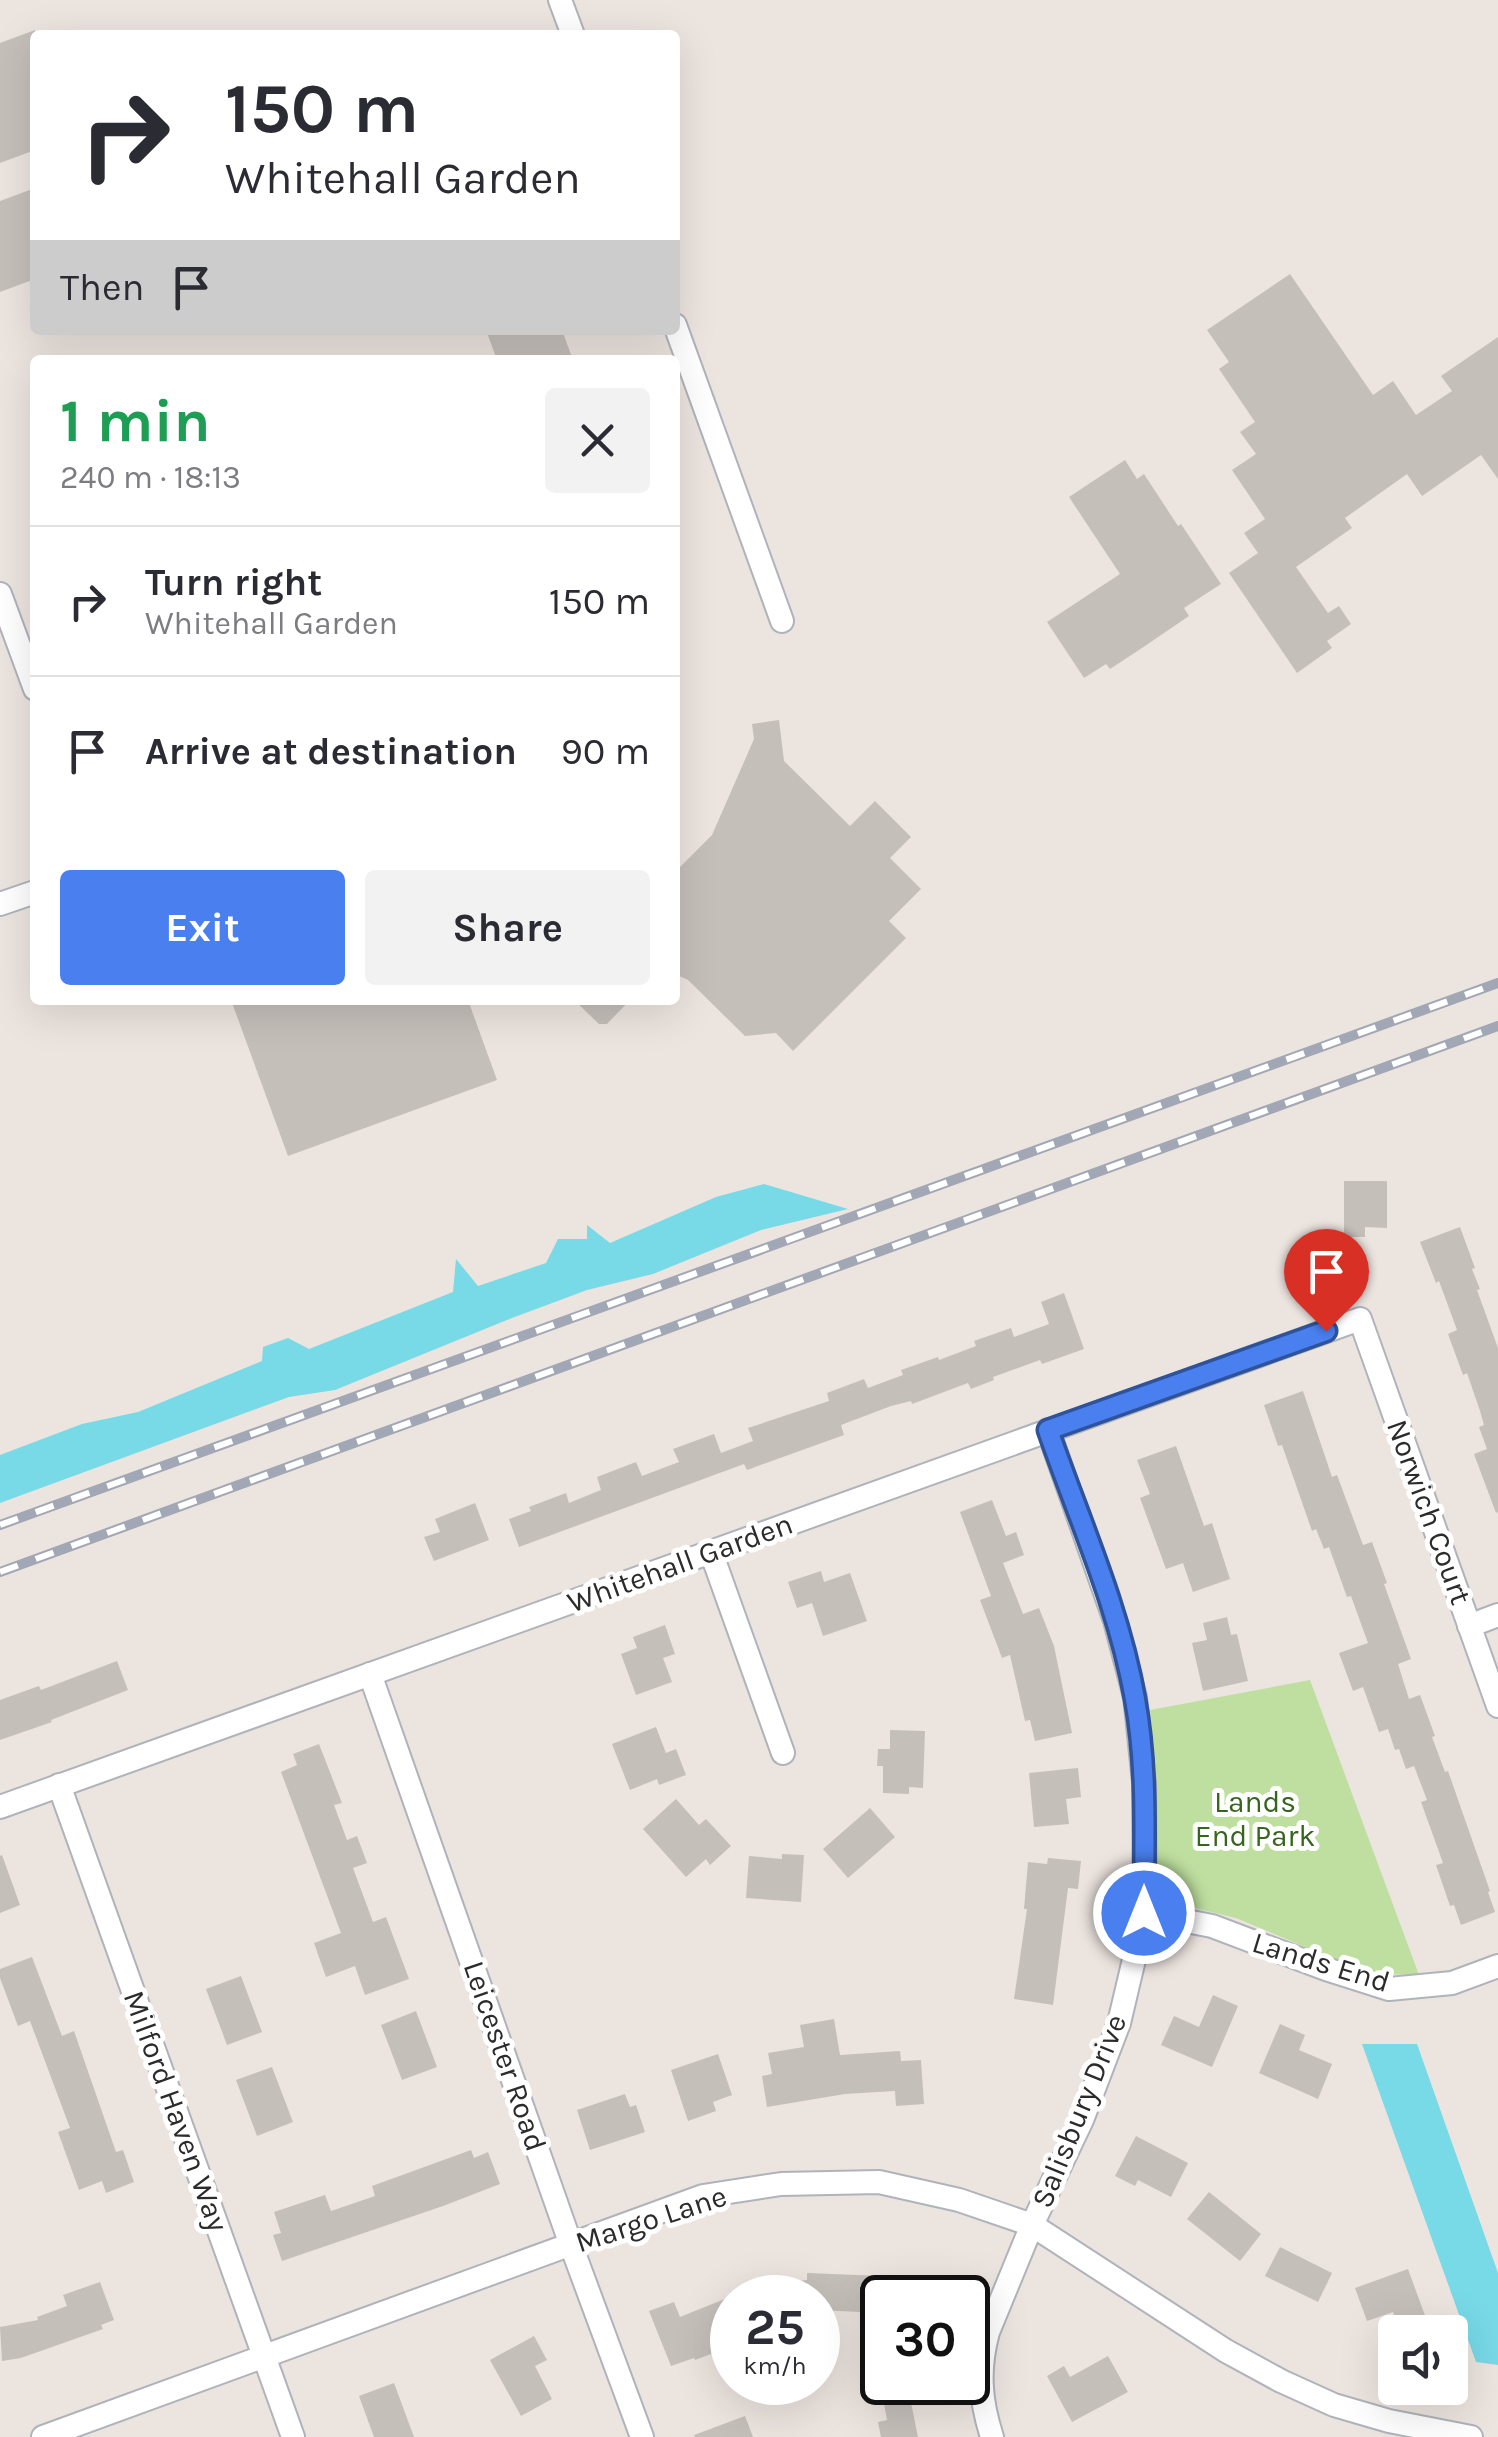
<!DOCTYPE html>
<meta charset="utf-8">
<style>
body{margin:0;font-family:Karla,sans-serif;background:#f2f2f3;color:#2b2b33;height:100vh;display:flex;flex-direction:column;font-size:38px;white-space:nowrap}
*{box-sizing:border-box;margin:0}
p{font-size:32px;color:#7c7c81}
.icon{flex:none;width:55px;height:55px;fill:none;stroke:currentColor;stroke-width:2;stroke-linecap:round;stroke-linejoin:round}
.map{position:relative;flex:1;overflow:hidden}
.sheet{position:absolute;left:30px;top:355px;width:650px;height:650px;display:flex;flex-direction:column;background:#fff;border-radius:10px;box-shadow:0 10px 40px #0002}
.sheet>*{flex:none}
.banner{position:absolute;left:30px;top:30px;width:650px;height:305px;border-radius:10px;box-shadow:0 10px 40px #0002;background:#fff;color:#2b2b33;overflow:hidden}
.buttons{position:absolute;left:1378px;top:2315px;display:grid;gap:20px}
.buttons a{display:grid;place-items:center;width:90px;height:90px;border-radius:10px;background:#fff;box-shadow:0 10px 40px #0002;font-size:50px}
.speed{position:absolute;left:710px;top:2275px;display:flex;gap:20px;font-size:50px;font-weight:700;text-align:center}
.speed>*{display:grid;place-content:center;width:130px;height:130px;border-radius:50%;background:#fff;box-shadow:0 10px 40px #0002;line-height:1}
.speed small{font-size:25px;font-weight:400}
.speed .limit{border:5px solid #111;border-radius:15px;background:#fff;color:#111}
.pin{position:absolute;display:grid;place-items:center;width:85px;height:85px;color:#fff;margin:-102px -42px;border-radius:50% 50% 50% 0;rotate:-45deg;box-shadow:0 0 10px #0007}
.pin .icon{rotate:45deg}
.me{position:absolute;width:110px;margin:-55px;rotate:0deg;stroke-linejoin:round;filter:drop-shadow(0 0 8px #0008)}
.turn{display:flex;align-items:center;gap:35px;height:210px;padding:0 30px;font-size:45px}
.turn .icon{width:130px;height:130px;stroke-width:2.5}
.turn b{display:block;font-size:70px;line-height:85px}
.then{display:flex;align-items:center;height:95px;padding:0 30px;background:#0003;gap:20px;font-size:38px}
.round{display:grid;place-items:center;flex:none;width:105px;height:105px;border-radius:10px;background:#f2f2f3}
.head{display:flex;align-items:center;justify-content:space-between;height:170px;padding:0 30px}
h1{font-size:60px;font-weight:700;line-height:75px;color:#1e9e55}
.cta{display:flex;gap:20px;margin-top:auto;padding:20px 30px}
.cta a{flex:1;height:115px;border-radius:10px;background:#497fee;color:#fff;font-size:40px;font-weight:700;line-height:115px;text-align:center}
.cta a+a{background:#f2f2f3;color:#2b2b33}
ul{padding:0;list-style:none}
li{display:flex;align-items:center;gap:30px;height:150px;padding:0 30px;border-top:2px solid #e1e1e2}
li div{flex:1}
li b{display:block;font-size:38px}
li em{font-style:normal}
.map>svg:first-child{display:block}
.green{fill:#bedf9f}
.water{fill:#78d9e7}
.building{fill:#c5bfba}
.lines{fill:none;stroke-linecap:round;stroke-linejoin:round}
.minor-casing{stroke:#afb3bb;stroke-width:26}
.minor{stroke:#fff;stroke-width:22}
.rail-casing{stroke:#a1a7b4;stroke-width:10}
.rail{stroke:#fff;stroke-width:6;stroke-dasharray:19;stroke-linecap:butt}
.route-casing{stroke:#2f539b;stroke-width:25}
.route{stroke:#497fee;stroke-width:18}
.labels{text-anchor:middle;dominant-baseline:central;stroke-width:10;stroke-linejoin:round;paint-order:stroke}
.street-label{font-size:30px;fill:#2b2b2b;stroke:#fff}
.park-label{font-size:30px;fill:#37641f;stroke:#fff}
</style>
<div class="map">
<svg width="1498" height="2437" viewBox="0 0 1498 2437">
<rect width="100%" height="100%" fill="#ece4df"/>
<path class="green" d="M1310 1680 1419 1975 1381 1974 1336 1960 1236 1918 1157 1899 1156 1771 1150 1710Z"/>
<g class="water">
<path d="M764 1184 848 1209 761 1230 653 1274 587 1290 512 1318 335 1390 289 1397 0 1503V1455L82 1424 138 1412 262 1361 263 1347 288 1338 309 1349 453 1292 456 1259 478 1286 546 1263 558 1239H587V1225L610 1243 716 1197Z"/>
<path d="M1362 2044H1417L1498 2273V2365L1476 2362Z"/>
</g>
<g class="building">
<path d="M35 30V150L0 163V43Z"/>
<path d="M35 188V279L0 292V201Z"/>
<path d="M1290 274 1373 395 1393 381 1416 415 1452 391 1441 376 1498 337V479L1481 455 1422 496 1407 474 1345 518 1352 528 1296 567 1328 613 1339 606 1351 624 1327 641 1332 648 1297 673 1229 573 1258 553 1244 533 1265 519 1232 470 1256 454 1240 432 1255 422 1219 369 1229 362 1207 330Z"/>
<path d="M486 330H562L573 360H497Z"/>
<path d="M1125 460 1137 479 1144 474 1178 526 1181 524 1221 584 1184 608 1189 616 1139 650 1110 669 1106 664 1084 678 1047 622 1120 574 1069 497Z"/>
<path d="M779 720 784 761 850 826 875 801 911 837 890 858 921 889 889 921 906 938 793 1051 776 1033 745 1036 688 980 675 974V872L712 835 754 739 752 724Z"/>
<path d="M231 1000H468L497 1080 288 1156Z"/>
<path d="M574 1000H630L607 1024H599Z"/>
<path d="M1344 1181H1387V1228L1365 1227V1237H1344Z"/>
<path d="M1460 1227 1475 1268 1472 1269 1480 1289 1477 1290 1498 1348V1512L1496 1513 1474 1454 1487 1449 1479 1427 1484 1425 1480 1411 1467 1373 1463 1375 1448 1334 1457 1330 1439 1281 1436 1283 1420 1242Z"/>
<path d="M1064 1293 1084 1349 1042 1364 1040 1360 993 1377 994 1380 971 1389 968 1383 912 1404 911 1401 891 1406 841 1425 844 1435 747 1470 744 1464 519 1547 509 1519 531 1511 529 1507 566 1493 569 1503 601 1490 597 1477 636 1462 642 1476 679 1462 673 1449 714 1434 721 1453 753 1441 748 1428 829 1401 827 1393 864 1379 868 1388 903 1375 901 1370 938 1357 939 1360 976 1346 974 1341 1011 1328 1014 1337 1049 1324 1041 1302Z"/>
<path d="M1303 1391 1332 1477 1337 1475 1363 1545 1372 1542 1387 1583 1384 1584 1411 1659 1398 1664 1409 1699 1420 1695 1435 1736 1432 1737 1445 1772 1448 1771 1490 1891 1488 1892 1495 1912 1461 1925 1454 1905 1450 1906 1436 1865 1443 1863 1421 1802 1427 1800 1414 1766 1406 1769 1399 1749 1395 1750 1388 1729 1379 1732 1363 1687 1353 1691 1339 1653 1368 1643 1351 1596 1347 1597 1329 1547 1324 1549 1316 1529 1312 1531 1282 1445 1278 1446 1264 1405Z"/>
<path d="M1176 1446 1204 1526 1212 1523 1230 1579 1193 1592 1183 1563 1166 1569 1140 1498 1150 1494 1137 1460Z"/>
<path d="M992 1500 1006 1536 1016 1532 1024 1555 1003 1563 1023 1614 1039 1608 1054 1646 1072 1733 1035 1741 1030 1720 1025 1721 1010 1655 1002 1658 980 1600 991 1596 960 1512Z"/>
<path d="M475 1503 489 1540 434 1561 424 1537 440 1532 435 1519Z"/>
<path d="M821 1571 824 1582 850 1573 867 1621 823 1636 812 1603 797 1608 788 1582Z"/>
<path d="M1227 1617 1231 1635 1237 1634 1248 1681 1203 1691 1192 1643 1207 1640 1203 1623Z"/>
<path d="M665 1625 675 1654 663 1658 672 1682 636 1695 621 1654 637 1648 633 1637Z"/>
<path d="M117 1661 128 1690 51 1720 52 1722 0 1740V1700L39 1686 41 1690Z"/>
<path d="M656 1727 666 1753 676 1749 686 1775 659 1785 657 1779 630 1790 612 1744Z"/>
<path d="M890 1730 925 1731 923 1788 909 1787V1794L883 1793V1766H877L878 1749H890Z"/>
<path d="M319 1744 342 1803 334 1805 347 1840 357 1836 367 1863 353 1868 373 1922 386 1917 409 1979 365 1995 355 1966 326 1977 314 1943 341 1933 281 1772 297 1765 293 1754Z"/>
<path d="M1078 1768 1081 1797 1066 1799 1069 1824 1034 1827 1029 1773Z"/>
<path d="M676 1799 699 1825 706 1819 731 1846 710 1865 706 1859 686 1877 643 1829Z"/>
<path d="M870 1808 895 1837 848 1878 823 1849Z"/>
<path d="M782 1854 804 1855 801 1902 746 1898 749 1856 782 1859Z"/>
<path d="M2 1855 20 1905 0 1913V1856Z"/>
<path d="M1048 1858 1081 1861 1078 1889 1068 1888 1053 2005 1014 1999 1027 1909H1024L1028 1862 1047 1864Z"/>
<path d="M32 1957 62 2036 74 2031 116 2152 123 2150 134 2182 106 2193 102 2181 79 2190 58 2132 70 2128 30 2021 18 2026 0 1978V1969Z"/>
<path d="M241 1976 262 2032 227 2045 206 1989Z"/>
<path d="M1213 1995 1238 2006 1212 2067 1161 2045 1174 2016 1199 2027Z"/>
<path d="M416 2011 437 2067 402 2080 381 2025Z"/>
<path d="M834 2019 840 2055 900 2051 901 2061 921 2060 924 2104 896 2106 895 2091 845 2094 767 2107 762 2076 772 2074 768 2053 804 2047 800 2025Z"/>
<path d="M1280 2024 1305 2035 1299 2050 1332 2064 1318 2099 1259 2073Z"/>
<path d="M718 2054 732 2095 713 2102 716 2111 688 2121 671 2070Z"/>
<path d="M272 2067 293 2122 257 2136 236 2080Z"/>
<path d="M625 2094 630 2107 636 2105 645 2132 590 2150 577 2110Z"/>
<path d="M1136 2136 1188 2163 1171 2197 1138 2180 1135 2186 1115 2176Z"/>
<path d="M471 2150 474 2158 488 2152 500 2184 443 2206 282 2261 273 2235 281 2233 274 2212 325 2195 331 2211 375 2196 372 2186Z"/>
<path d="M1209 2192 1261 2234 1240 2261 1187 2219Z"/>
<path d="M1280 2247 1332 2273 1318 2302 1265 2276Z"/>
<path d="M1408 2269 1431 2332H1401L1393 2312 1367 2321 1355 2288Z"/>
<path d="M807 2273 882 2276V2280L929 2289V2298H882V2313L818 2310V2298H753L752 2286 807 2280Z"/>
<path d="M100 2282 114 2320 101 2325 103 2329 21 2358 2 2361 0 2327 38 2320 37 2317 67 2306 63 2295Z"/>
<path d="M732 2296V2315L715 2317 727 2348 695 2360 694 2358 671 2366 649 2311 674 2302 680 2317Z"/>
<path d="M534 2336 547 2360 535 2366 552 2399 521 2416 490 2360Z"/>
<path d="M1108 2356 1128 2392 1072 2422 1047 2376 1064 2366 1070 2377Z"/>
<path d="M394 2383 414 2437H374L359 2396Z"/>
<path d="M909 2393 918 2437H881L878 2422 887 2420 883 2398Z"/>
<path d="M745 2416 753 2437H695L694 2435Z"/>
</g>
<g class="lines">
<defs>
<g id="minor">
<path d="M560 0 573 35"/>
<path d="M675 325 782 621"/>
<path d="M0 594 35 689"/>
<path d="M0 904 35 892"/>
<path d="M711 1552 783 1753"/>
<path d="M1469 1626 1498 1615"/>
<path d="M370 1674 571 2245 642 2437"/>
<path d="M59 1785 293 2437"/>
<path d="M0 1807 1360 1319 1498 1706"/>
<path d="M1145 1913 1212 1926 1326 1969 1389 1989 1452 1983 1498 1966"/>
<path d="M43 2437 703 2196 781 2184 879 2182 959 2200 1032 2225 1226 2351 1281 2381 1334 2405 1389 2421 1471 2437"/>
<path d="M992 2437C980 2400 978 2369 988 2332L1032 2225 1082 2120 1119 2023 1145 1913 1144 1782 1135 1697 1115 1621 1048 1430"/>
</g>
</defs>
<use href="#minor" class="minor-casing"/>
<use href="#minor" class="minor"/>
<defs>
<g id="rail">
<path d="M0 1525 1498 983"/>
<path d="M0 1572 1498 1026"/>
</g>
</defs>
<use href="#rail" class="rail-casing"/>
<use href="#rail" class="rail"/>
</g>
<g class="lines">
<defs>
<path id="route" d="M1144 1913C1144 1841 1148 1770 1135 1699 1119 1607 1078 1517 1048 1430L1326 1331"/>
</defs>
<use href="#route" class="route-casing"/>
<use href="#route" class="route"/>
</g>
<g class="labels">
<g class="street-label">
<text transform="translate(1429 1512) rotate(70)">Norwich Court</text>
<text transform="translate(680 1563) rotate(-20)">Whitehall Garden</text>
<text transform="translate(1321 1962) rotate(17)">Lands End</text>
<text transform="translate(505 2056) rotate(71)">Leicester Road</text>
<text transform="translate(176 2111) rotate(70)">Milford Haven Way</text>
<text transform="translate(1079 2111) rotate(-68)">Salisbury Drive</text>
<text transform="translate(651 2219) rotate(-18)">Margo Lane</text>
</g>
<g class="park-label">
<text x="1255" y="1802">Lands<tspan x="1255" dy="34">End Park</tspan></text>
</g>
</g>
</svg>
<div class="buttons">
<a><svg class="icon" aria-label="sound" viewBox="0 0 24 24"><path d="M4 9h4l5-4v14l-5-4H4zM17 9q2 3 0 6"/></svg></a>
</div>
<div class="speed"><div>25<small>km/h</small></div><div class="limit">30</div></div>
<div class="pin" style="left:1326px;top:1331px;background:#d93025"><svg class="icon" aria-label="arrive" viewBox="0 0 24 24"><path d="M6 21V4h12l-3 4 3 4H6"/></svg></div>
<svg class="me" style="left:1144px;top:1913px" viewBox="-20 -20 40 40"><circle r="17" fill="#497fee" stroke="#fff" stroke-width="3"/><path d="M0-11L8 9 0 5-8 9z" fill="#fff"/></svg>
<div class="banner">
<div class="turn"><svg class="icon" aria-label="right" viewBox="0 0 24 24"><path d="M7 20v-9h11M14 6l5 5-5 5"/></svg><div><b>150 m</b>Whitehall Garden</div></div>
<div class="then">Then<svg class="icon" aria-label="arrive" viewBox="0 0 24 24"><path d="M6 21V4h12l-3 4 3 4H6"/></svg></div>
</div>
<section class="sheet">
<div class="head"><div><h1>1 min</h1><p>240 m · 18:13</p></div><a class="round"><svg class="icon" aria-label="close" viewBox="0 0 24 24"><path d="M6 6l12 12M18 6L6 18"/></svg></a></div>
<ul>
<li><svg class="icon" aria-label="right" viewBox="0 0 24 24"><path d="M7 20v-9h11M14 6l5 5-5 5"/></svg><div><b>Turn right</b><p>Whitehall Garden</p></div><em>150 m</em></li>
<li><svg class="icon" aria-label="arrive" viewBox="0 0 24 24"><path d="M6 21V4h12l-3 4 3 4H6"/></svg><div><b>Arrive at destination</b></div><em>90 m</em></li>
</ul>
<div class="cta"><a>Exit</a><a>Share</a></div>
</section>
</div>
